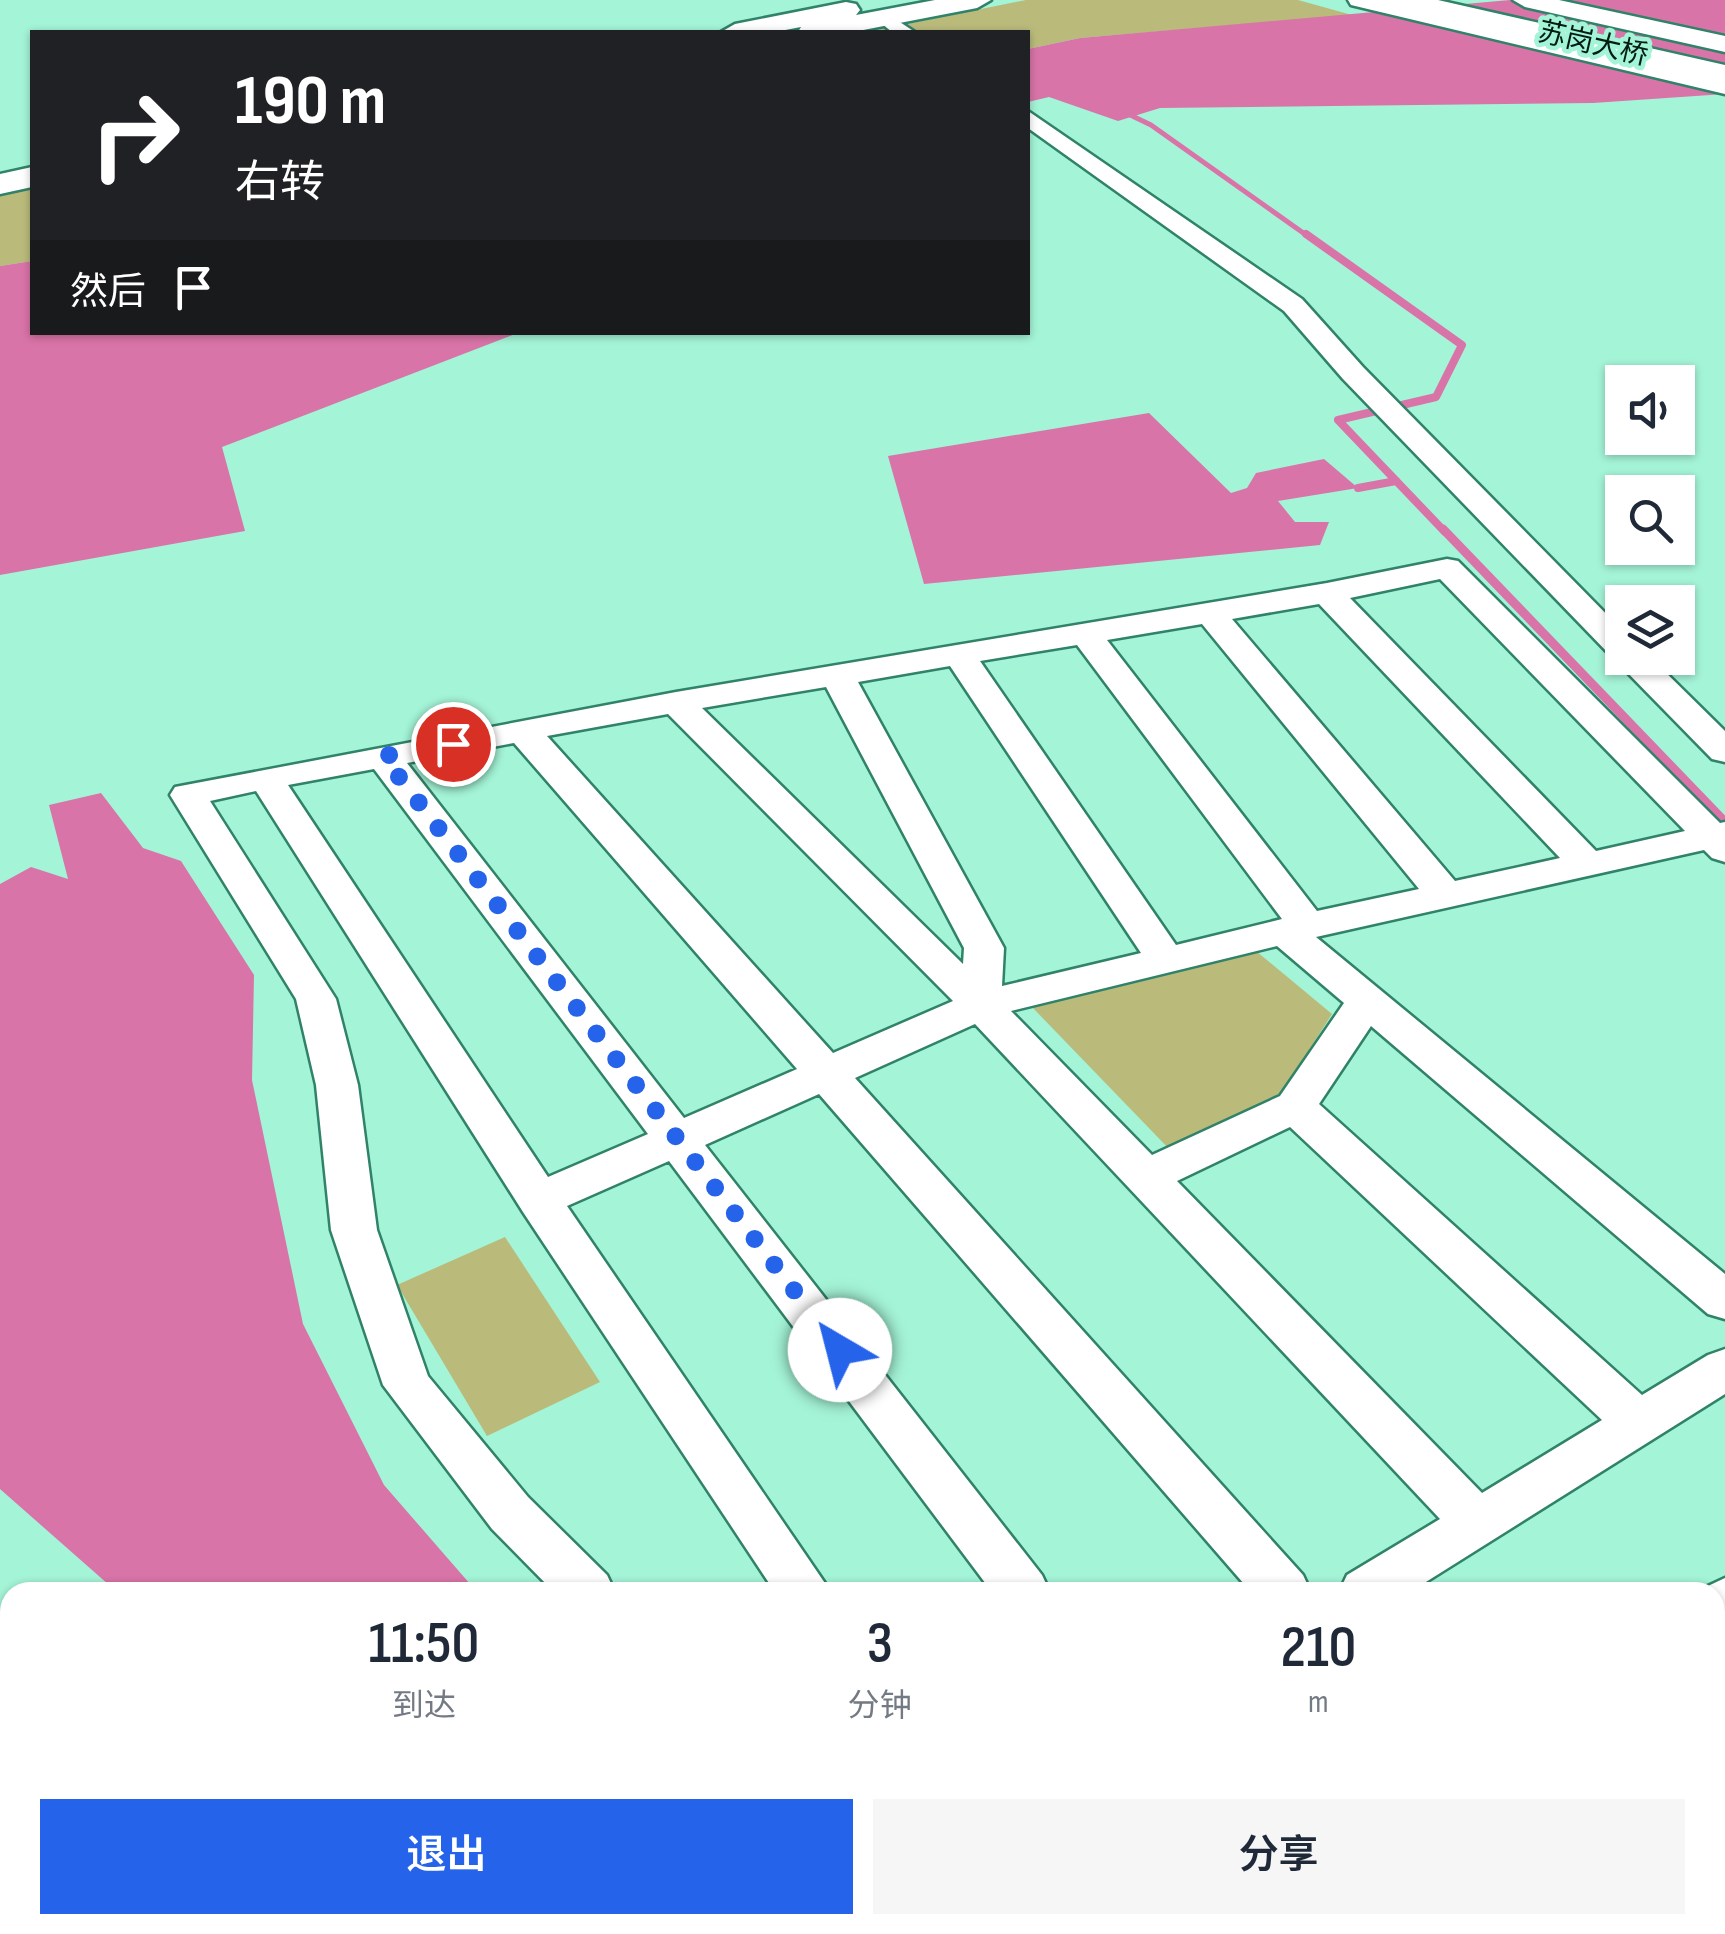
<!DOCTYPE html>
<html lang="zh">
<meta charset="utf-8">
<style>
body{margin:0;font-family:"Sofia Sans Condensed","Noto Sans SC",sans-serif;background:#f6f6f7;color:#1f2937;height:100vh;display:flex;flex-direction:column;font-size:38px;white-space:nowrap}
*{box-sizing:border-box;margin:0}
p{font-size:32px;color:#747a83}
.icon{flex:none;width:55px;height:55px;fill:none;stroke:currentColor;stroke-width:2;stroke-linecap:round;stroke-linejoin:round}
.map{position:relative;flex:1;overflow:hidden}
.side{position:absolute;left:0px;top:1582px;width:1725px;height:352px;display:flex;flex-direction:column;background:#fff;border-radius:30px 30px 0 0;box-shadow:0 2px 8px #0004}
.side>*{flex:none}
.banner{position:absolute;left:30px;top:30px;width:1000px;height:305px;border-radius:0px;box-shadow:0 2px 8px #0004;background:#202124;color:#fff;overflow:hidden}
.fabs{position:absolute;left:1605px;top:365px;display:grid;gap:20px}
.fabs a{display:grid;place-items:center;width:90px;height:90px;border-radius:0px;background:#fff;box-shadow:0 2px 8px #0004;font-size:50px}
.pin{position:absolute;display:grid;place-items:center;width:85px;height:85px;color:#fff;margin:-42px;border:5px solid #fff;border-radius:50%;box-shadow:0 2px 10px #0007}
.me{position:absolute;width:110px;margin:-55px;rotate:323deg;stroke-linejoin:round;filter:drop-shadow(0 0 8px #0008)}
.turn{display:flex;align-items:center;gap:35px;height:210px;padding:0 40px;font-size:45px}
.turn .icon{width:130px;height:130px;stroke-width:2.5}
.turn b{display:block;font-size:70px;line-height:85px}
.then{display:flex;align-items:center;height:95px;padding:0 40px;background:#0003;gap:20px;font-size:38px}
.eta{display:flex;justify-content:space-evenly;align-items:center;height:170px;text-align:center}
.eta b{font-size:60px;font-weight:600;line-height:70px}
.action{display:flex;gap:20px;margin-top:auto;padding:20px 40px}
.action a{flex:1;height:115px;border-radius:0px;background:#2563eb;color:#fff;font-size:40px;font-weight:600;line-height:115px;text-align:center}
.action a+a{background:#f6f6f7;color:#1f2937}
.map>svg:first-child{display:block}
.green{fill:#babb7b}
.water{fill:#d974a8}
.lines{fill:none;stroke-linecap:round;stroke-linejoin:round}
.stream-far2{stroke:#d974a8;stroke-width:5}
.stream-far1{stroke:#d974a8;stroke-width:8}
.stream{stroke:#d974a8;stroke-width:9}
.minor-casing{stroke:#308269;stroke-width:5}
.tertiary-casing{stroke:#308269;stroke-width:5}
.secondary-casing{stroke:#308269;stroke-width:5}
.trunk-casing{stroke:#308269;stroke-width:5}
.minor{fill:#fff;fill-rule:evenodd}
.tertiary{fill:#fff;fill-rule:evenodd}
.secondary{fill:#fff;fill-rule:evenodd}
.trunk{fill:#fff;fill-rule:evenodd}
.tertiary-bridge-casing{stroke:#308269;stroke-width:72;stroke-linecap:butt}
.tertiary-bridge{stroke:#fff;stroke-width:68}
.route{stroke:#2563eb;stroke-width:18;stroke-dasharray:0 32.4}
.labels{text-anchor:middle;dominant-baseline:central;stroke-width:9;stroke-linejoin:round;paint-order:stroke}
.far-street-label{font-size:28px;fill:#001d14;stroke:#a4f4d7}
</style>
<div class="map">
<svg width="1725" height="1934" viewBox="0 0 1725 1934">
<rect width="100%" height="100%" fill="#a4f4d7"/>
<g class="green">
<path d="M1026 0H1298L1352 15 1080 38 1028 49V32H868Z"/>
<path d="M32 188V261L0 266V194Z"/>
<path d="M1256 951 1332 1014 1279 1097 1174 1154 1031 1006Z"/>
<path d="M505 1237 600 1382 487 1436 397 1285Z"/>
<path d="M1725 1885V1934H1657L1669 1925H1715V1892Z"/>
</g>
<g class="water">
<path d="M1510 0H1725V94L1593 103 1160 108 1118 121 1049 97 1028 102V49L1080 38Z"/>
<path d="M32 261V332L518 333 222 447 245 531 0 575V266Z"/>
<path d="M1149 413 1231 493 1247 488 1256 473 1324 459 1358 488 1278 501 1295 522H1329L1320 545 924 584 888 456Z"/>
<path d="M101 793 143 848 181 861 254 975 252 1080 303 1324 384 1485 477 1592H117L0 1489V884L31 867 68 879 49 805Z"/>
</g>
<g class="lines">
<path class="stream-far2" d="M1122 111 1151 125 1309 237"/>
<g class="stream-far1">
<path d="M1306 234 1462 345 1436 397 1338 420 1445 532"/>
<path d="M1358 488 1396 481"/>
</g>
<path class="stream" d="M1443 529 1725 822"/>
<defs>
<g id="minor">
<path d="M886 13 915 32H892L876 19Z"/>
<path d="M1028 111 1302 299 1363 367 1622 630V658H1651L1725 731V762L1712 759 1620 665 1616 657 1610 655 1343 379 1284 311 1028 128Z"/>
<path d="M1447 559 1458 561 1720 823 1725 822V862L1712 858 1704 850 1316 937 1725 1274V1319L1708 1314 1371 1026 1319 1104 1642 1395 1708 1355 1725 1349V1394L1410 1592H1339L1347 1575 1440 1519 975 1024 855 1078 1303 1575 1311 1592H1251L819 1094 705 1145 1042 1575 1050 1592H992L669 1161 567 1206 831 1592H775L523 1212 256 791 210 801 336 999 358 1085 377 1230 428 1376 528 1497 607 1575 615 1592H554L492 1529 383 1385 331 1230 316 1085 296 999 170 795 175 787 676 692 1327 583ZM1440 579 1685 831 1596 851 1350 598ZM1319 604 1560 858 1455 881 1232 619ZM1202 624 1419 889 1317 911 1107 640ZM1077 645 1282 919 1176 945 980 661ZM950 666 1141 953 1002 986 1004 948 858 682ZM826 687 964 948 963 964 702 708ZM668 714 953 1001 833 1053 547 736ZM514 743 797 1069 684 1118 407 763ZM374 769 648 1134 548 1177 288 785ZM1277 946 1344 1003 1280 1096 1152 1155 1011 1011ZM1290 1127 1602 1420 1482 1493 1177 1181Z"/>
<path d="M963 1925H1079L1075 1934H967Z"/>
</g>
<g id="tertiary">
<path d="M1348 0H1392L1725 78V94L1351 5Z"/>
<path d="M1513 0H1559L1725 36V52L1525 7Z"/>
<path d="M1725 1578V1643L1715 1647V1592H1695Z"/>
<path d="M1725 1781V1855L1715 1859V1785Z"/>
<path d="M1393 1925H1477L1473 1934H1389Z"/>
<path d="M1542 1925H1625L1621 1934H1538Z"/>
</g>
<g id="secondary">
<path d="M935 0H991L977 8 853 32H798L801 27 775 32H721L735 24 846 2 856 4 860 10 856 15Z"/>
<path d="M32 167V187L0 194V174Z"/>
</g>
<path id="trunk" d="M1388 0H1438L1725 65V83L1402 8Z"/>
</defs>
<use href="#minor" class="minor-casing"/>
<use href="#tertiary" class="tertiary-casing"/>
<use href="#secondary" class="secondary-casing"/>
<use href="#trunk" class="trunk-casing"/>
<use href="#minor" class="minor"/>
<use href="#tertiary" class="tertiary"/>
<use href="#secondary" class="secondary"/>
<use href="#trunk" class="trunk"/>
<defs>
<path id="tertiary-bridge" d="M1715 1718 1725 1711"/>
</defs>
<use href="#tertiary-bridge" class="tertiary-bridge-casing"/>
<use href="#tertiary-bridge" class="tertiary-bridge"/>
</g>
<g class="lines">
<path class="route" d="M453 744 383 756 840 1350"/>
</g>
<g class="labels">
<g class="far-street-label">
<text transform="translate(1593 44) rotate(13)">苏岗大桥</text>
</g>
</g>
</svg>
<div class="fabs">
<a><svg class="icon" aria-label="sound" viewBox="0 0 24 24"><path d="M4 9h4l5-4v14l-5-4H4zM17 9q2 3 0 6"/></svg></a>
<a><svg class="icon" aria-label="search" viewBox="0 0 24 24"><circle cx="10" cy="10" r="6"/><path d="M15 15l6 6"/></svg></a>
<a><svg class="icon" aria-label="layers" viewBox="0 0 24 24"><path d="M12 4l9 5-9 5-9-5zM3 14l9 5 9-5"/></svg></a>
</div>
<div class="pin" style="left:453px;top:744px;background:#d93025"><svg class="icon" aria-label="arrive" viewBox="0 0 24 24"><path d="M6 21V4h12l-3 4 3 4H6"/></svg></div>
<svg class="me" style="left:840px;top:1350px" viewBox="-20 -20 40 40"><circle r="19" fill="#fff"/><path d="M0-13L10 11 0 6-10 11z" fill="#2563eb"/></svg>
<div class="banner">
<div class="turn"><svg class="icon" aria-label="right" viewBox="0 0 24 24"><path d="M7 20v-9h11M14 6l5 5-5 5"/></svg><div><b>190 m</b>右转</div></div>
<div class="then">然后<svg class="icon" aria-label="arrive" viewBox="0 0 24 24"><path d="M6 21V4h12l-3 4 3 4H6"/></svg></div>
</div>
<section class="side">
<div class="eta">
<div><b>11:50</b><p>到达</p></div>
<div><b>3</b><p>分钟</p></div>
<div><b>210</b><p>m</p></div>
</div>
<div class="action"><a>退出</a><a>分享</a></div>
</section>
</div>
